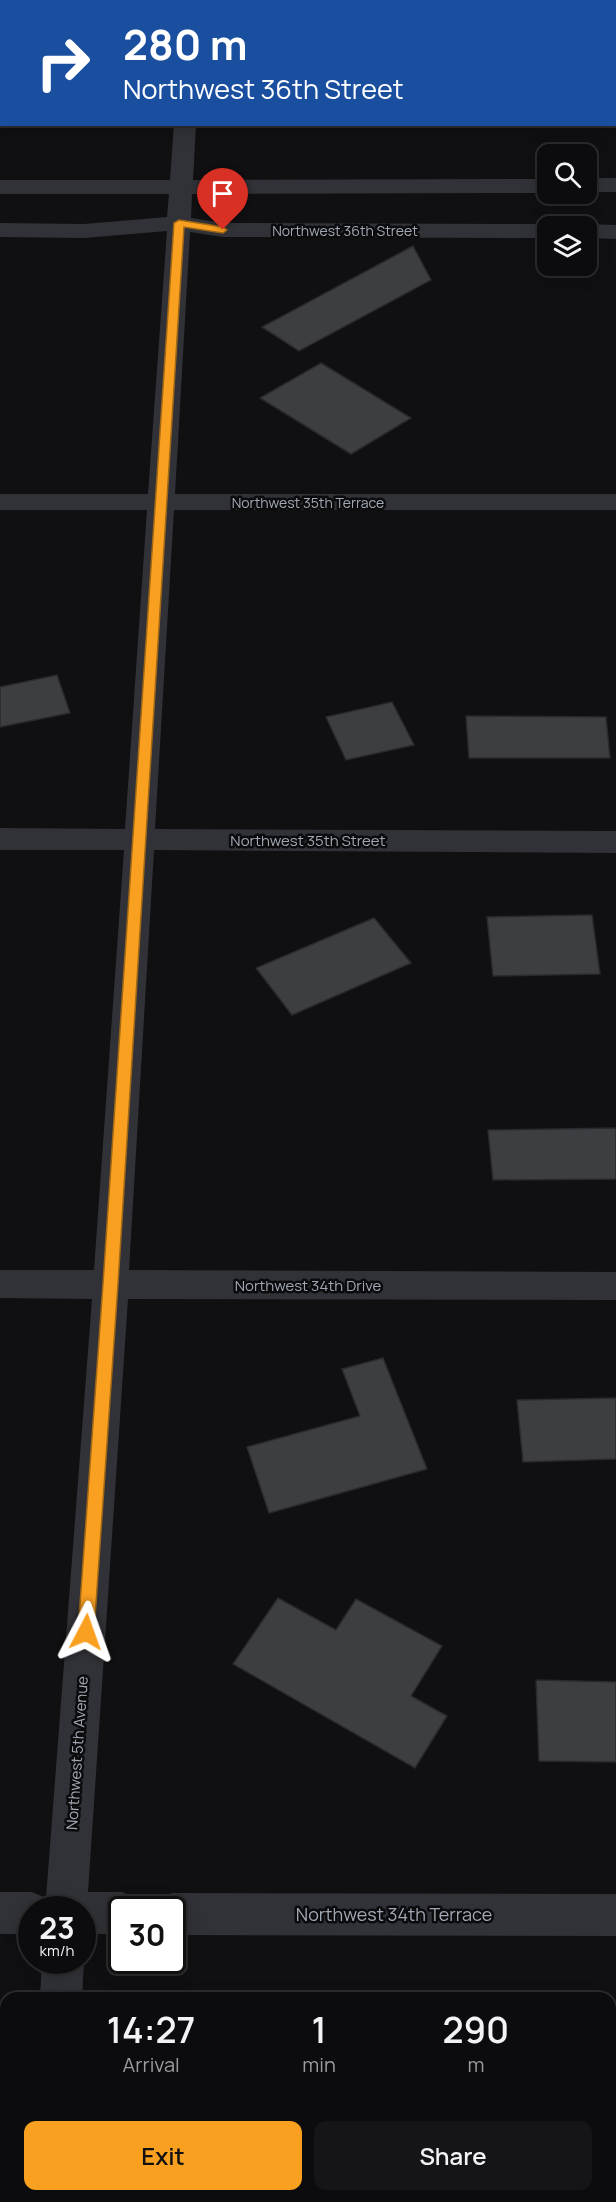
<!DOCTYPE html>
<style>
body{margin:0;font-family:Manrope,sans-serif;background:#151517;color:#f1f3f6;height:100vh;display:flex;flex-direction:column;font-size:22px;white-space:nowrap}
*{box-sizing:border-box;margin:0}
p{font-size:20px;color:#9a9b9e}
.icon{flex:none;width:33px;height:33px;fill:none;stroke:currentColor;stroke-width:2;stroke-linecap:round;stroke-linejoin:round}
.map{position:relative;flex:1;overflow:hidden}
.details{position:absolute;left:0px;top:1992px;width:616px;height:210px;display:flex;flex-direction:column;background:#0c0c0e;border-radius:18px 18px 0 0;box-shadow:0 3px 15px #0003,0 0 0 2px #2c2c2e}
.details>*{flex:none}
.guide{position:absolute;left:0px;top:0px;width:616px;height:126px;box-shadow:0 3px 15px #0003,0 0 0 2px #2c2c2e;background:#1a4fa0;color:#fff;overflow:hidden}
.fabs{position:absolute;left:537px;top:144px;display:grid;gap:12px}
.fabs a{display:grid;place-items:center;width:60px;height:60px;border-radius:12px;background:#0c0c0e;box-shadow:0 3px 15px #0003,0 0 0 2px #2c2c2e;font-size:30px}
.speed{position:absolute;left:18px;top:1896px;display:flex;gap:12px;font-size:30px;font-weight:700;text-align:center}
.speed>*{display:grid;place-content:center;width:78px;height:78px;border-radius:50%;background:#0c0c0e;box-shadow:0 3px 15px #0003,0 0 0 2px #2c2c2e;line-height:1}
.speed small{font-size:15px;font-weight:400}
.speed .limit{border:3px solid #111;border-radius:9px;background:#fff;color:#111}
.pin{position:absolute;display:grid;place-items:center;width:51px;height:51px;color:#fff;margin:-62px -26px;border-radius:50% 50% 50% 0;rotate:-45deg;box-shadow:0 0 6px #0007}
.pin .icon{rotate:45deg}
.me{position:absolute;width:66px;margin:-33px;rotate:4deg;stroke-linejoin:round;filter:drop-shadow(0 0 4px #0008)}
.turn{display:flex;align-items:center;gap:21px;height:126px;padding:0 24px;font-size:27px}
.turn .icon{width:78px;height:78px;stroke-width:2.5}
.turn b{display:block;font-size:42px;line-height:51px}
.eta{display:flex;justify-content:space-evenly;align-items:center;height:102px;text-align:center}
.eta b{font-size:36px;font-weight:600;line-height:42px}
.primary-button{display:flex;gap:12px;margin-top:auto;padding:12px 24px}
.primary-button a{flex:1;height:69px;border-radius:12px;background:#faa020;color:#111;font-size:24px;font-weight:600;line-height:69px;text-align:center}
.primary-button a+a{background:#151517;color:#f1f3f6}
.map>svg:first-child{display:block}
.building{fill:#3c3e42;stroke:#2a2a2e;stroke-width:1.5}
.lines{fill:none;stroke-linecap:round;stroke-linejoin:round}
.street{fill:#313237;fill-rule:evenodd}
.route{fill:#faa020;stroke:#a26815;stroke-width:1.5}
.labels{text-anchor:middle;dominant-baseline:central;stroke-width:5;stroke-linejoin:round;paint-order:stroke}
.far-street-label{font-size:14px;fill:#a1a8b3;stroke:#0b0b0d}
.street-label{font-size:15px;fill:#a1a8b3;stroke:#0b0b0d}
.near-street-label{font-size:18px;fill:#a1a8b3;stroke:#0b0b0d}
</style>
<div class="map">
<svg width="616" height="2202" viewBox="0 0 616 2202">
<rect width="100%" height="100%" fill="#101012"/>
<g class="building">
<path d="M413 246 431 280 299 351 262 327Z"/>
<path d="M321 363 411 418 351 454 260 398Z"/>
<path d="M57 675 70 713 0 727V687Z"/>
<path d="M392 702 414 745 346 760 326 717Z"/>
<path d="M466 716 606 717 610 758H469Z"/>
<path d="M592 915 600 974 493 976 487 917Z"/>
<path d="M374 918 411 963 292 1015 256 968Z"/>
<path d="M616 1128V1179L493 1180 488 1130Z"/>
<path d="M383 1358 427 1469 269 1513 247 1447 360 1416 342 1369Z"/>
<path d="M616 1398V1459L523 1462 517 1400Z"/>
<path d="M278 1598 336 1630 356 1599 442 1646 411 1696 447 1716 415 1768 233 1664Z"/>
<path d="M536 1680 616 1682V1762L539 1761Z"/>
</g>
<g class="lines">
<g class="street">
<rect x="182" y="0" width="20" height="2"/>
<path d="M174 124H196L193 180 548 179V193L192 194 191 218 223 223 548 224 557 226H548V238L223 237 190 232 175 494H616V510H174L155 829 616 831V853L154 850 129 1270 616 1272V1300L128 1299 88 1892H122L137 1898 142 1910H122V1934H82V1910H32V1934H0V1892H32L46 1898 92 1299 0 1298V1270H94L124 850H0V828L125 829 147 510H0V494H148L167 231 84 238 0 237V223L84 224 167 217 169 194H0V180H170Z"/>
<rect x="586" y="178" width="30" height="14"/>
<path d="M586 224 616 225V239L586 238V226H577Z"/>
<path d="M172 1893 616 1894V1936L172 1935V1910H153L157 1899Z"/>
<path d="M82 1956 84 1960 82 1998H40L42 1960H82Z"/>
<path d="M26 2196H72L71 2202H25Z"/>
</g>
</g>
<path class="route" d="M179 220 223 227 227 230 223 233 184 227 118 1284 94 1632 92 1637 86 1639 80 1637 78 1632 103 1284 174 223Z"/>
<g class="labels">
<g class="far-street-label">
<text x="345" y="230">Northwest 36th Street</text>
<text x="308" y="502">Northwest 35th Terrace</text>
</g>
<g class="street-label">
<text x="308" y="840">Northwest 35th Street</text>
<text x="308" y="1285">Northwest 34th Drive</text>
<text transform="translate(77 1753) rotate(-86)">Northwest 5th Avenue</text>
</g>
<g class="near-street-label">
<text x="394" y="1914">Northwest 34th Terrace</text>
</g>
</g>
</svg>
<div class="fabs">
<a><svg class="icon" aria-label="search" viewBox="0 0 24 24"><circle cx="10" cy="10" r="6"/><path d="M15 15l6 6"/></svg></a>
<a><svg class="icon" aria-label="layers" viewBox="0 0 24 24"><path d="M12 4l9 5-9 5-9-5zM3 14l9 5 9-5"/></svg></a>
</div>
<div class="speed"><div>23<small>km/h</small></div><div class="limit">30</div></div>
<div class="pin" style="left:223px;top:230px;background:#d93025"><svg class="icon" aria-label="arrive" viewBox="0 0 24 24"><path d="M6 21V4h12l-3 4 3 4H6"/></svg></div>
<svg class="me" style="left:86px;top:1632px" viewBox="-20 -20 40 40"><path d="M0-17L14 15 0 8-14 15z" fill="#faa020" stroke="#fff" stroke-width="4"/></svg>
<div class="guide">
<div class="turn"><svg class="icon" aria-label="right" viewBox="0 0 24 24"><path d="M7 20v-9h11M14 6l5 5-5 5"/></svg><div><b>280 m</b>Northwest 36th Street</div></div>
</div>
<section class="details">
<div class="eta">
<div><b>14:27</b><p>Arrival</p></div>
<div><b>1</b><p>min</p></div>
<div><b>290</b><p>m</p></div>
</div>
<div class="primary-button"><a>Exit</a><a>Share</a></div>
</section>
</div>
